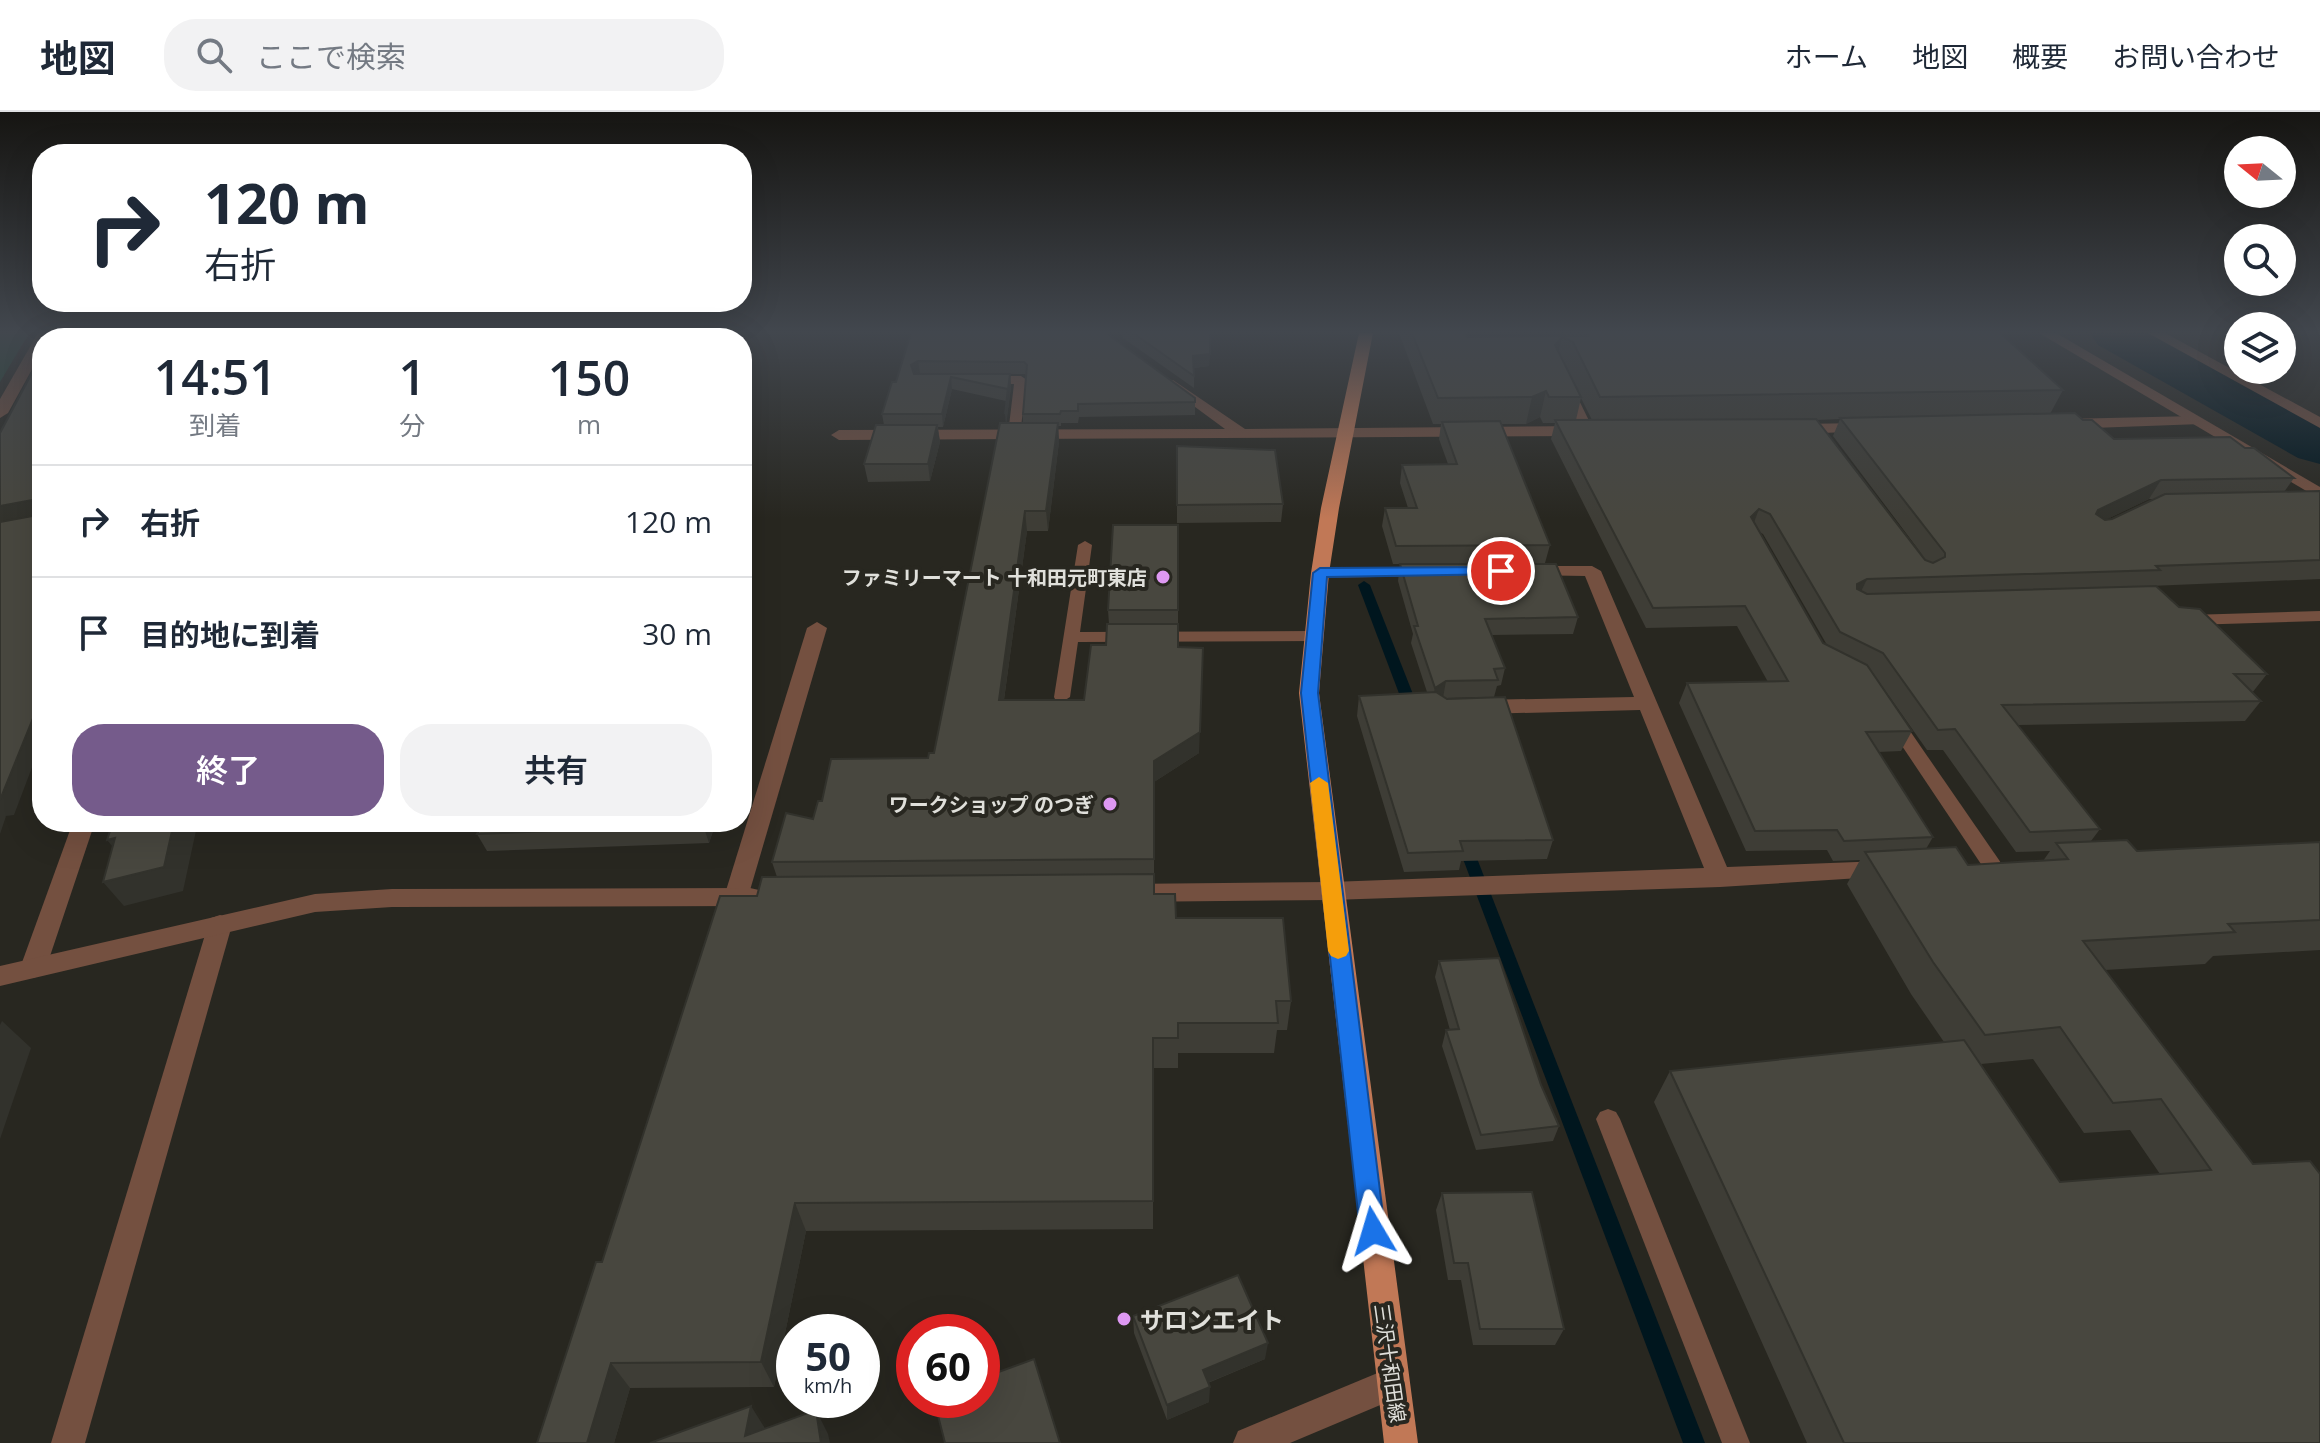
<!DOCTYPE html>
<html lang="ja">
<meta charset="utf-8">
<style>
body{margin:0;font-family:"Open Sans","Noto Sans JP",sans-serif;background:#f2f2f3;color:#1f2937;height:100vh;display:flex;flex-direction:column;font-size:30px;white-space:nowrap}
*{box-sizing:border-box;margin:0}
p{font-size:26px;color:#747a83}
.icon{flex:none;width:44px;height:44px;fill:none;stroke:currentColor;stroke-width:2;stroke-linecap:round;stroke-linejoin:round}
.map{position:relative;flex:1;overflow:hidden}
.drawer{position:absolute;left:32px;top:216px;width:720px;height:504px;display:flex;flex-direction:column;background:#fff;border-radius:32px;box-shadow:0 8px 32px #0002}
.drawer>*{flex:none}
.top-card{position:absolute;left:32px;top:32px;width:720px;height:168px;border-radius:32px;box-shadow:0 8px 32px #0002;background:#fff;color:#1f2937;overflow:hidden}
.needle{width:52px;rotate:288deg}
.buttons{position:absolute;left:2224px;top:24px;display:grid;gap:16px}
.buttons a{display:grid;place-items:center;width:72px;height:72px;border-radius:50%;background:#fff;box-shadow:0 8px 32px #0002;font-size:40px}
.speed{position:absolute;left:776px;top:1202px;display:flex;gap:16px;font-size:40px;font-weight:700;text-align:center}
.speed>*{display:grid;place-content:center;width:104px;height:104px;border-radius:50%;background:#fff;box-shadow:0 8px 32px #0002;line-height:1}
.speed small{font-size:20px;font-weight:400}
.speed .limit{border:12px solid #d22;background:#fff;color:#111}
.pin{position:absolute;display:grid;place-items:center;width:68px;height:68px;color:#fff;margin:-34px;border:4px solid #fff;border-radius:50%;box-shadow:0 2px 8px #0007}
.me{position:absolute;width:88px;margin:-44px;rotate:353deg;stroke-linejoin:round;filter:drop-shadow(0 0 6px #0008)}
.turn{display:flex;align-items:center;gap:28px;height:168px;padding:0 40px;font-size:36px}
.turn .icon{width:104px;height:104px;stroke-width:2.5}
.turn b{display:block;font-size:56px;line-height:68px}
.eta{display:flex;justify-content:space-evenly;align-items:center;height:136px;text-align:center}
.eta b{font-size:48px;font-weight:600;line-height:56px}
.cta{display:flex;gap:16px;margin-top:auto;padding:16px 40px}
.cta a{flex:1;height:92px;border-radius:32px;background:#755b8b;color:#fff;font-size:32px;font-weight:600;line-height:92px;text-align:center}
.cta a+a{background:#f2f2f3;color:#1f2937}
ul{padding:0;list-style:none}
li{display:flex;align-items:center;gap:24px;height:112px;padding:0 40px;border-top:2px solid #e0e1e3}
li div{flex:1}
li b{display:block;font-size:30px}
li em{font-style:normal}
header{display:flex;align-items:center;gap:48px;box-sizing:border-box;height:112px;padding:0 40px;background:#fff;border-bottom:2px solid #e0e1e3}
header strong{font-size:38px}
nav{display:flex;gap:44px;margin-inline-start:auto;font-size:28px}
.search{width:560px;height:72px;background:#f2f2f3;display:flex;align-items:center;gap:20px;box-sizing:border-box;padding:0 28px;border-radius:32px;color:#747a83;font-size:30px}
.map>svg:first-child{display:block}
.green{fill:#214735}
.lines{fill:none;stroke-linecap:round;stroke-linejoin:round}
.stream{fill:#00161e;fill-rule:evenodd}
.river{fill:#00161e;fill-rule:evenodd}
.service{fill:#745040;fill-rule:evenodd}
.minor{fill:#745040;fill-rule:evenodd}
.tertiary{fill:#745040;fill-rule:evenodd}
.primary{fill:#c17856;fill-rule:evenodd}
.wall{fill:#3e3d36;fill-rule:evenodd}
.shaded-wall{fill:#32322c}
.building{fill:#48473f;stroke:#32322c;stroke-width:2}
.route{fill:#1a73e8;stroke:#114b97;stroke-width:2}
.slow{fill:#f59e0b}
.poi-dot{fill:#de98f2;stroke:#282720;stroke-width:3}
.labels{text-anchor:middle;dominant-baseline:central;stroke-width:8;stroke-linejoin:round;paint-order:stroke}
.poi-label{font-size:20px;font-weight:bold;fill:#e0e0db;stroke:#282720;text-anchor:end}
.street-label{font-size:20px;fill:#e0e0db;stroke:#282720}
.near-poi-label{font-size:24px;font-weight:bold;fill:#e0e0db;stroke:#282720;text-anchor:start}
</style>
<header>
<strong>地図</strong>
<div class="search"><svg class="icon" aria-label="search" viewBox="0 0 24 24"><circle cx="10" cy="10" r="6"/><path d="M15 15l6 6"/></svg>ここで検索</div>
<nav><a>ホーム</a><a>地図</a><a>概要</a><a>お問い合わせ</a></nav>
</header>
<div class="map">
<svg width="2320" height="1331" viewBox="0 0 2320 1331">
<rect width="100%" height="100%" fill="#282720"/>
<path class="green" d="M0 221H29L0 270Z"/>
<g class="lines">
<g class="stream">
<path d="M1364 469 1370 473 1420 600 1418 603 1413 604 1406 600 1358 473Z"/>
<path d="M1464 726 1469 727 1471 731 1705 1331H1683L1457 731 1459 727Z"/>
</g>
<path class="river" d="M2090 221H2158L2320 308V352L2298 346 2098 233Z"/>
<g class="service">
<path d="M1021 264 1027 268 1020 322 1014 326 1008 322 1014 272H986L980 268 986 264Z"/>
<path d="M1564 275 1574 278 1594 319 1593 322 1582 319 1562 278Z"/>
<path d="M1085 429 1092 433 1080 520 1315 519 1323 524 1315 529 1078 530 1070 585 1062 590 1056 589 1054 585 1078 433Z"/>
<path d="M2320 499V509L2190 513 2182 508 2190 503Z"/>
<path d="M1895 604 1901 606 1999 748 2002 753 1999 758H1985L1886 610Z"/>
<path d="M1608 997 1616 1000 1620 1007 1750 1331H1722L1596 1007 1600 1000Z"/>
</g>
<g class="minor">
<path d="M38 221H52L49 226H42V239L8 301 0 306V287Z"/>
<path d="M2148 221H2165L2320 305V316Z"/>
<path d="M1173 268 1245 317 1582 314 1590 319 1582 324 839 328 831 323 839 318 1225 317 1168 275V269Z"/>
<path d="M2195 304 2203 309 2201 312 2065 317 2057 312 2065 307Z"/>
<path d="M1866 311 1874 316 1872 319 1797 322 1789 317 1797 312Z"/>
<path d="M1529 454H1592L1601 459 1727 755 1883 749 1891 752 1895 758 1891 764 1720 775 1331 788 1323 785 1319 779 1323 773 1331 770 1704 756 1640 598 1481 602 1471 595 1481 588 1634 585 1585 464 1523 463 1520 459Z"/>
<path d="M1427 455 1436 460 1433 464 1320 466 1311 461 1320 456Z"/>
<path d="M817 510 827 516 748 785 745 792 736 794 727 792 724 785 807 516Z"/>
<path d="M73 710H95L46 856 42 863 33 866 24 863 20 856Z"/>
<path d="M220 803 229 806 232 813 85 1331H51L208 813 211 806Z"/>
<path d="M1392 1255 1404 1259 1408 1271 1404 1283 1290 1331H1233L1238 1319Z"/>
</g>
<g class="tertiary">
<path d="M2039 221H2056L2320 375V387Z"/>
<path d="M1331 770 1339 773 1343 779 1339 785 1331 788 1124 790 1115 787 1112 781 1115 775 1124 772Z"/>
<path d="M750 776 759 778 762 785 759 792 750 794 392 795 315 800 0 874V854L315 782 392 777Z"/>
</g>
<path class="primary" d="M1359 221H1373L1339 396 1329 461 1319 581 1418 1331H1384L1299 581 1311 461 1321 396Z"/>
</g>
<g class="wall">
<path d="M911 221 1195 286V303L1079 305 1078 311H1061V314H1058L1059 330 1048 419H1027L1004 588H1084L1106 533 1109 512 1108 498 1178 413V535L1199 641 1154 670V782L1176 806 1291 889 1287 918H1277L1274 941H1178V956H1153V1117L806 1119 774 1275 630 1276 614 1331H537L602 1150 757 784 777 765 772 750 813 707 822 689 928 646 934 641 1006 311V289L952 277 943 315H938L940 330 930 369 868 370 864 352 884 313 882 302 896 270ZM920 261 1025 262 1026 263 1023 302V311H1006L1011 275 1010 262H919Z"/>
<path d="M1122 221H1210L1209 254 1194 256V276L1123 226Z"/>
<path d="M1399 221H1466L1467 225 1566 224 1564 221H2000L2063 278 2050 302 2083 308 2114 327 2245 336 2294 366 2284 380 2320 379V467L2150 474 2267 562 2252 581 2261 589 2245 609 2018 613 2100 717 2091 729 2137 739 2320 730V838L2213 844 2205 852 2105 858 2253 1052 2320 1331H1807L1654 990 1670 959 1944 930 1911 882 1847 772 1860 748 1833 749 1827 738 1746 739 1679 591 1687 571 1768 570 1737 514 1646 516 1551 327 1555 311H1543L1540 305 1526 312H1501L1550 433 1545 451 1578 505 1573 522 1492 523 1505 556 1501 573 1497 574 1494 585 1446 586 1553 728 1547 747 1461 749 1459 758 1404 760 1357 604 1359 584 1427 580 1411 531 1413 522 1398 469 1400 452H1393L1382 414 1385 396H1408L1400 371 1402 353 1448 352 1439 327 1441 312H1433ZM1581 286 1592 308H1576ZM1840 307 1833 324 1927 449 1816 308ZM2149 387H2154L2112 407H2107ZM1759 420 1763 422 1827 533 1823 531ZM1872 560 1927 638H1943L2016 740 2050 739 2043 749 1968 753 1926 737 1933 725 1878 640 1901 639 1912 619ZM2033 947 2084 1021 2130 1018 2160 1062 2060 1070 1981 952Z"/>
<path d="M1177 334 1283 392 1281 410 1177 411Z"/>
<path d="M483 710H716L709 731 487 739 477 722Z"/>
<path d="M1439 849 1541 973 1559 1014 1553 1029 1476 1038 1442 934 1446 918H1450L1435 865Z"/>
<path d="M1442 1081 1564 1217 1555 1233H1473L1461 1168H1448L1436 1098Z"/>
<path d="M1133 1204 1265 1247 1208 1271 1209 1290 1167 1308 1134 1221Z"/>
</g>
<g class="shaded-wall">
<path d="M506 221H516L514 226H504Z"/>
<path d="M1562 225 1556 250 1555 233Z"/>
<path d="M1210 242 1209 254 1193 256V244Z"/>
<path d="M918 249 920 261 913 265 911 253Z"/>
<path d="M1010 262 1011 275 1006 315 1005 302Z"/>
<path d="M951 265 952 277 943 315 942 302Z"/>
<path d="M1546 279 1540 305 1526 312 1532 285Z"/>
<path d="M1058 311 1059 330 1048 419 1046 399Z"/>
<path d="M937 313 940 330 930 369 928 352Z"/>
<path d="M2161 368 2149 387 2087 417 2098 398Z"/>
<path d="M32 388 42 402 0 410V394Z"/>
<path d="M1759 397 1752 416 1751 405Z"/>
<path d="M1025 399 1027 419 1001 609 999 588Z"/>
<path d="M1867 467 1858 486 1857 472Z"/>
<path d="M742 492 746 506 742 518Z"/>
<path d="M1203 536 1199 641 1154 670V768V649Z"/>
<path d="M1446 569 1443 586 1431 593 1435 576Z"/>
<path d="M42 584V629L14 703 6 704 0 722V688Z"/>
<path d="M174 710H216L197 714 183 779 124 794 103 770Z"/>
<path d="M704 710H716L709 731 703 713Z"/>
<path d="M115 726 127 752 107 728Z"/>
<path d="M2 909 31 936 0 1027V913Z"/>
<path d="M795 1091 806 1119 774 1275 761 1250Z"/>
<path d="M1268 1231 1265 1247 1202 1273 1203 1258Z"/>
<path d="M611 1251 630 1276 614 1331H587Z"/>
<path d="M1210 1275 1209 1290 1167 1308V1293Z"/>
<path d="M751 1294 766 1318 745 1324Z"/>
<path d="M816 1298 828 1322 830 1331H821Z"/>
</g>
<g class="building">
<path d="M53 221H506L504 226H51Z"/>
<path d="M911 221H1106L1195 286V290L1078 292V299H1061L1060 302H1023L1027 253 1024 250 918 249 911 253 914 262H1010L1005 302 1008 277 951 265 942 302H882L892 270H896Z"/>
<path d="M1133 221H1210V242L1193 244 1194 264Z"/>
<path d="M1412 221H1466L1467 225 1588 224 1586 221H2000L2063 278 1600 285 1573 230 1562 225 1555 233 1581 285H1549L1546 279 1532 285 1438 286Z"/>
<path d="M42 242V584L0 688V410L33 404 35 391 32 388 0 394V321Z"/>
<path d="M2075 301 2083 308H2092L2114 327 2230 325 2245 336H2254L2294 366 2161 368 2098 398 2096 402 2105 408 2112 407 2165 382 2320 379V448L2156 454 2160 458 1867 467 1857 472V477L1867 482 2156 474 2179 495 2200 497 2267 562H2234L2261 589 2002 593 2100 717 2030 720 1955 617 1938 618 1883 541 1840 520 1770 402 1759 397 1751 405 1823 531 1867 553 1912 619 1866 620 1933 725 1844 729 1837 718 1755 719 1687 571 1788 569 1745 494 1653 496 1555 308 1816 307 1925 448 1933 451 1945 445V441L1840 306Z"/>
<path d="M1500 309 1550 433 1396 434 1385 396H1417L1402 353 1457 352 1442 310Z"/>
<path d="M1000 311H1058L1046 399H1025L999 588H1084L1091 533H1106L1107 512H1178V535L1203 536 1200 620 1154 649V747L772 750 786 701 813 707 818 689H822L831 647 928 646 929 641H934Z"/>
<path d="M876 313H937L928 352H864Z"/>
<path d="M1177 334 1275 338 1283 392 1177 393Z"/>
<path d="M1113 413H1178V498H1108Z"/>
<path d="M1400 452H1556L1578 505 1485 507 1505 556 1494 557 1498 568 1446 569 1435 576 1414 514H1418Z"/>
<path d="M1436 580 1447 587 1505 585 1553 728 1460 729 1463 739 1408 741 1359 584Z"/>
<path d="M113 710H174L164 755 103 770 115 726 107 728Z"/>
<path d="M483 710H704L703 713 477 722Z"/>
<path d="M2127 728 2137 739 2320 730V808L2228 812 2235 820 2083 829 2253 1052 2310 1049 2320 1062V1331H1844L1670 959 1964 928 2060 1070 2211 1058 2161 987 2113 991 2060 915 1985 923 1933 850 1865 740 1956 735 1968 753 2068 747 2056 731Z"/>
<path d="M1154 762V782H1175L1176 806H1283L1291 889H1276L1278 911H1178V926H1153V1089L795 1091 761 1250 611 1251 587 1331H537L596 1150H602L720 784H757L762 765Z"/>
<path d="M1499 846 1541 973 1559 1014 1481 1023 1446 918 1459 917 1439 849Z"/>
<path d="M1532 1080 1564 1217H1480L1468 1151H1454L1442 1081Z"/>
<path d="M1238 1163 1268 1231 1203 1258 1210 1275 1167 1293 1133 1204Z"/>
<path d="M1034 1247 1060 1331H945L934 1288H982V1266Z"/>
<path d="M751 1294 745 1324 816 1298 821 1331H650Z"/>
</g>
<linearGradient id="sky" x2="0" y2="1"><stop stop-color="#161512"/><stop offset="0.54" stop-color="#42474e"/><stop offset="1" stop-color="#42474e" stop-opacity="0"/></linearGradient>
<rect width="2320" height="407" fill="url(#sky)"/>
<path class="route" d="M1501 455 1507 456V462L1327 465 1318 581 1385 1119 1382 1128 1373 1131 1364 1128 1360 1119 1301 581 1313 461 1320 456Z"/>
<path class="slow" d="M1319 665 1328 671 1349 839 1346 844 1338 847 1331 844 1328 839 1310 671Z"/>
<g class="poi-dot">
<circle cx="1163" cy="465" r="8"/>
<circle cx="1110" cy="692" r="8"/>
<circle cx="1124" cy="1207" r="8"/>
</g>
<g class="labels">
<g class="poi-label">
<text x="1147" y="465">ファミリーマート 十和田元町東店</text>
<text x="1094" y="692">ワークショップ のつぎ</text>
</g>
<g class="street-label">
<text transform="translate(1390 1251) rotate(82)">三沢十和田線</text>
</g>
<g class="near-poi-label">
<text x="1140" y="1207">サロンエイト</text>
</g>
</g>
</svg>
<div class="buttons">
<a><svg class="needle" viewBox="-14 -14 28 28"><path d="M0-13l5 13h-10z" fill="#e53935"/><path d="M0 13l5-13h-10z" fill="#747a83"/></svg></a>
<a><svg class="icon" aria-label="search" viewBox="0 0 24 24"><circle cx="10" cy="10" r="6"/><path d="M15 15l6 6"/></svg></a>
<a><svg class="icon" aria-label="layers" viewBox="0 0 24 24"><path d="M12 4l9 5-9 5-9-5zM3 14l9 5 9-5"/></svg></a>
</div>
<div class="speed"><div>50<small>km/h</small></div><div class="limit">60</div></div>
<div class="pin" style="left:1501px;top:459px;background:#d93025"><svg class="icon" aria-label="arrive" viewBox="0 0 24 24"><path d="M6 21V4h12l-3 4 3 4H6"/></svg></div>
<svg class="me" style="left:1373px;top:1119px" viewBox="-20 -20 40 40"><path d="M0-17L14 15 0 8-14 15z" fill="#1a73e8" stroke="#fff" stroke-width="4"/></svg>
<div class="top-card">
<div class="turn"><svg class="icon" aria-label="right" viewBox="0 0 24 24"><path d="M7 20v-9h11M14 6l5 5-5 5"/></svg><div><b>120 m</b>右折</div></div>
</div>
<section class="drawer">
<div class="eta">
<div><b>14:51</b><p>到着</p></div>
<div><b>1</b><p>分</p></div>
<div><b>150</b><p>m</p></div>
</div>
<ul>
<li><svg class="icon" aria-label="right" viewBox="0 0 24 24"><path d="M7 20v-9h11M14 6l5 5-5 5"/></svg><div><b>右折</b></div><em>120 m</em></li>
<li><svg class="icon" aria-label="arrive" viewBox="0 0 24 24"><path d="M6 21V4h12l-3 4 3 4H6"/></svg><div><b>目的地に到着</b></div><em>30 m</em></li>
</ul>
<div class="cta"><a>終了</a><a>共有</a></div>
</section>
</div>
